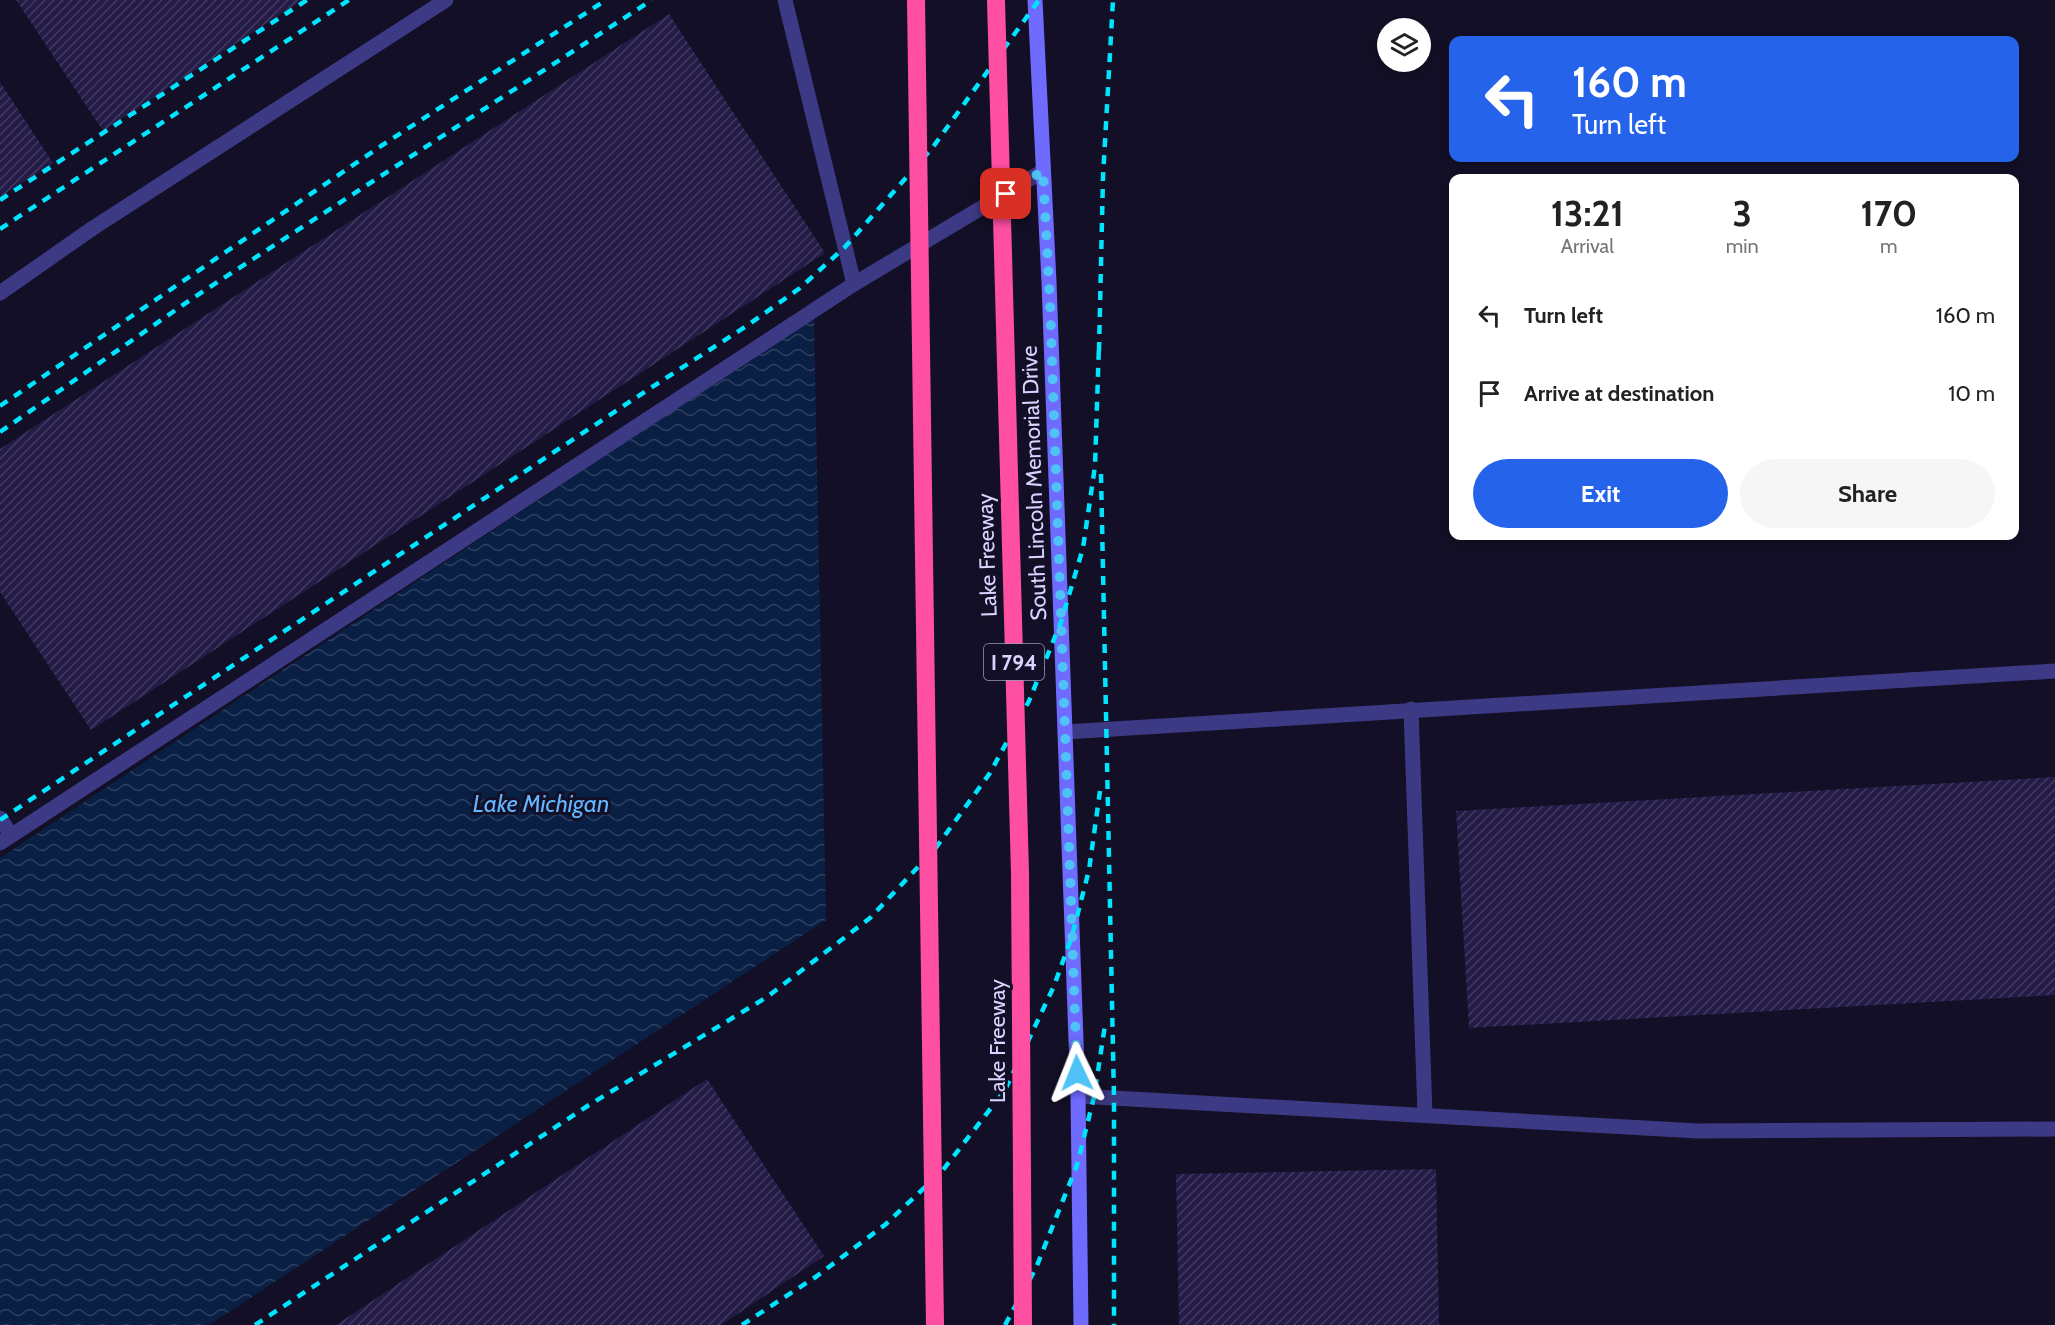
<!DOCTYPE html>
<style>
body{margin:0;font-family:Cabin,sans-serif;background:#f6f6f6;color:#222;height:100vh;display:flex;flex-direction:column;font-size:22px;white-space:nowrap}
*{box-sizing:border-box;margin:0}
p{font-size:20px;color:#767676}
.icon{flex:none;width:33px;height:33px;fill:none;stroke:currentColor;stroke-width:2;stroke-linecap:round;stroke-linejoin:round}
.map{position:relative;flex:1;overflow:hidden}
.side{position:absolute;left:1449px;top:174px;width:570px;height:366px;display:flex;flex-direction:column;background:#fff;border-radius:12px;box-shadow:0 3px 9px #0003}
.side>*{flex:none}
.guide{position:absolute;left:1449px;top:36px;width:570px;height:126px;border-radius:12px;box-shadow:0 3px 9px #0003;background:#2563eb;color:#fff;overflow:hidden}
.buttons{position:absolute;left:1377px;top:18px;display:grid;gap:12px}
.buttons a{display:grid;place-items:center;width:54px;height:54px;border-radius:50%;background:#fff;box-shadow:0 3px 9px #0003;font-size:30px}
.pin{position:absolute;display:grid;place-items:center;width:51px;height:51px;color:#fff;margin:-26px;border-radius:12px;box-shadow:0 3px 9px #0006}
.me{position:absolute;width:66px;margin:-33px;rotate:358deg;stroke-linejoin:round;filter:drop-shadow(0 0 4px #0008)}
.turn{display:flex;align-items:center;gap:21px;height:126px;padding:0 24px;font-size:27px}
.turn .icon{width:78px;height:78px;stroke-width:2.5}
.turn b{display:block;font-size:42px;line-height:51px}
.eta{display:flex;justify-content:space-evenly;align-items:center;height:102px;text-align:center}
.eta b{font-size:36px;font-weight:800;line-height:42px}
.cta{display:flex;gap:12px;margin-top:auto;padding:12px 24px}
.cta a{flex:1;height:69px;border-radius:36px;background:#2563eb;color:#fff;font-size:24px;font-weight:800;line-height:69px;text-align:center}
.cta a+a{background:#f6f6f6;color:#222}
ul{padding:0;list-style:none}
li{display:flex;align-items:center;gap:18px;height:78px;padding:0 24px}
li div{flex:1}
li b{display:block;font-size:22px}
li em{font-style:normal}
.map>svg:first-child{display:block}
.water{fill:url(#water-waves)}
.building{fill:url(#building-hatch)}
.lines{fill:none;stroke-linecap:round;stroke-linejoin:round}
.lane{stroke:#3d3a85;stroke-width:15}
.secondary{stroke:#6f6bff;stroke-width:15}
.rail{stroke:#00e5ff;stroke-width:4.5;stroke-dasharray:9 8;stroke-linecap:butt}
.highway-bridge{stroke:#ff4fa3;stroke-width:18}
.route{stroke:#4fc3f7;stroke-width:10;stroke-dasharray:0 18}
.labels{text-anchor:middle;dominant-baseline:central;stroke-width:6;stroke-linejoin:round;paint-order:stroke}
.shield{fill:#130f26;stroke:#9e99be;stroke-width:1.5}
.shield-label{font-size:21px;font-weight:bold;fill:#d9d4ff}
.street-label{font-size:22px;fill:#d9d4ff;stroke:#130f26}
.water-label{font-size:24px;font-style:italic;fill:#62b6ff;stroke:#130f26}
</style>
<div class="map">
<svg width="2055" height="1325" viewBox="0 0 2055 1325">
<defs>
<pattern id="water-waves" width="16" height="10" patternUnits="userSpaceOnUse" patternTransform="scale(1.5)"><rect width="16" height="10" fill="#0a1f44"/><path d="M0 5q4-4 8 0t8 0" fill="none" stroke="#2d3f60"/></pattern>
<pattern id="building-hatch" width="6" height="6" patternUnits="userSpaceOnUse" patternTransform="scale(1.5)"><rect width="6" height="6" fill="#241b47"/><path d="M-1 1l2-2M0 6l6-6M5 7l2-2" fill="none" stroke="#433b63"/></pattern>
</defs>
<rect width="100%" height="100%" fill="#130f26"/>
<path class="water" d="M814 317 826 920 209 1325H0V858Z"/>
<g class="building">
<path d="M16 0H302L103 131Z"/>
<path d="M669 14 825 253 91 730 0 592V449Z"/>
<path d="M0 82 53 163 0 197Z"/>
<path d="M2055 777V995L1469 1028 1456 811Z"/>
<path d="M707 1079 824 1256 721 1325H336Z"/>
<path d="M1436 1169 1439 1325H1179L1176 1174Z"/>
</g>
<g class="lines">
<g class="lane">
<path d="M785 0 854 284"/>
<path d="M0 293 93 228 446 0"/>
<path d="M1411 709 1425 1115"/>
<path d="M1065 732 2055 671"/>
<path d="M0 818 11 835"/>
<path d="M0 843 854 284 1043 171"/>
<path d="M1078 1096 1698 1131 2055 1129"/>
</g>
<path class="secondary" d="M1035 0 1049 282 1065 732 1078 1096 1081 1325"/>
<g class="rail">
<path d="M0 200 307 0"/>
<path d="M0 229 349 0"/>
<path d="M1099 351 1103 177 1113 0"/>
<path d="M0 406 381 146 606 0"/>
<path d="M0 432 193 298 652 0"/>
<path d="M1101 474 1114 1098V1325"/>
<path d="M0 820 649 389 748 325 800 288 845 247 933 147 1039 0"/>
<path d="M255 1325 589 1105 767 997 870 918 935 849 990 773 1029 701 1061 622 1083 548 1095 466 1099 344"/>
<path d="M742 1325 817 1276 886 1224 943 1170 1005 1090 1054 986 1072 936 1089 870 1100 791"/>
<path d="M1005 1325 1036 1268 1077 1165 1094 1097 1105 1025"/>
</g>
<g class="highway-bridge">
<path d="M916 0 935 1325"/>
<path d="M996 0 1020 873 1023 1325"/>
</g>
</g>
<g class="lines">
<path class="route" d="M1006 194 1043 171 1050 304 1077 1073"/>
</g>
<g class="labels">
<rect class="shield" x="984" y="644" width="60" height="36" rx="4.5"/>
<g class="shield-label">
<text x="1014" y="662">I 794</text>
</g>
<g class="street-label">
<text transform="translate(1034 483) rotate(-92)">South Lincoln Memorial Drive</text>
<text transform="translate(987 555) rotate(-92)">Lake Freeway</text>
<text transform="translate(997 1041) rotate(-90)">Lake Freeway</text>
</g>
<g class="water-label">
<text x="541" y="803">Lake Michigan</text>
</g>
</g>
</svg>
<div class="buttons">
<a><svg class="icon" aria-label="layers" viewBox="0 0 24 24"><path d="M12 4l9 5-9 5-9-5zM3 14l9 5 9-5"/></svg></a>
</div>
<div class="pin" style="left:1006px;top:194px;background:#d93025"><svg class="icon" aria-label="arrive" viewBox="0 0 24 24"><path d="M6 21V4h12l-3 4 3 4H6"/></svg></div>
<svg class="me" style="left:1077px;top:1073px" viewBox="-20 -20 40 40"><path d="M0-17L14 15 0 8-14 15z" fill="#4fc3f7" stroke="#fff" stroke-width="4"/></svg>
<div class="guide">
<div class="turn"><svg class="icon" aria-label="left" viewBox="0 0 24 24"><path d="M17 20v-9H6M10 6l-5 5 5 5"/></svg><div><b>160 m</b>Turn left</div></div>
</div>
<section class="side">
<div class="eta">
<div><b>13:21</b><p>Arrival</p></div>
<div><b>3</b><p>min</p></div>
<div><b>170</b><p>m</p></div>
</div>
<ul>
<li><svg class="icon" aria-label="left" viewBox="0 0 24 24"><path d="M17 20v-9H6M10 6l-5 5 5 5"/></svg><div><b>Turn left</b></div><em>160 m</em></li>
<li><svg class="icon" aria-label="arrive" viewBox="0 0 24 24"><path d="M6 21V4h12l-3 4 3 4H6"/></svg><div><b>Arrive at destination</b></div><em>10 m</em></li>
</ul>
<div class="cta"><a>Exit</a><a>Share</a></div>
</section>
</div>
